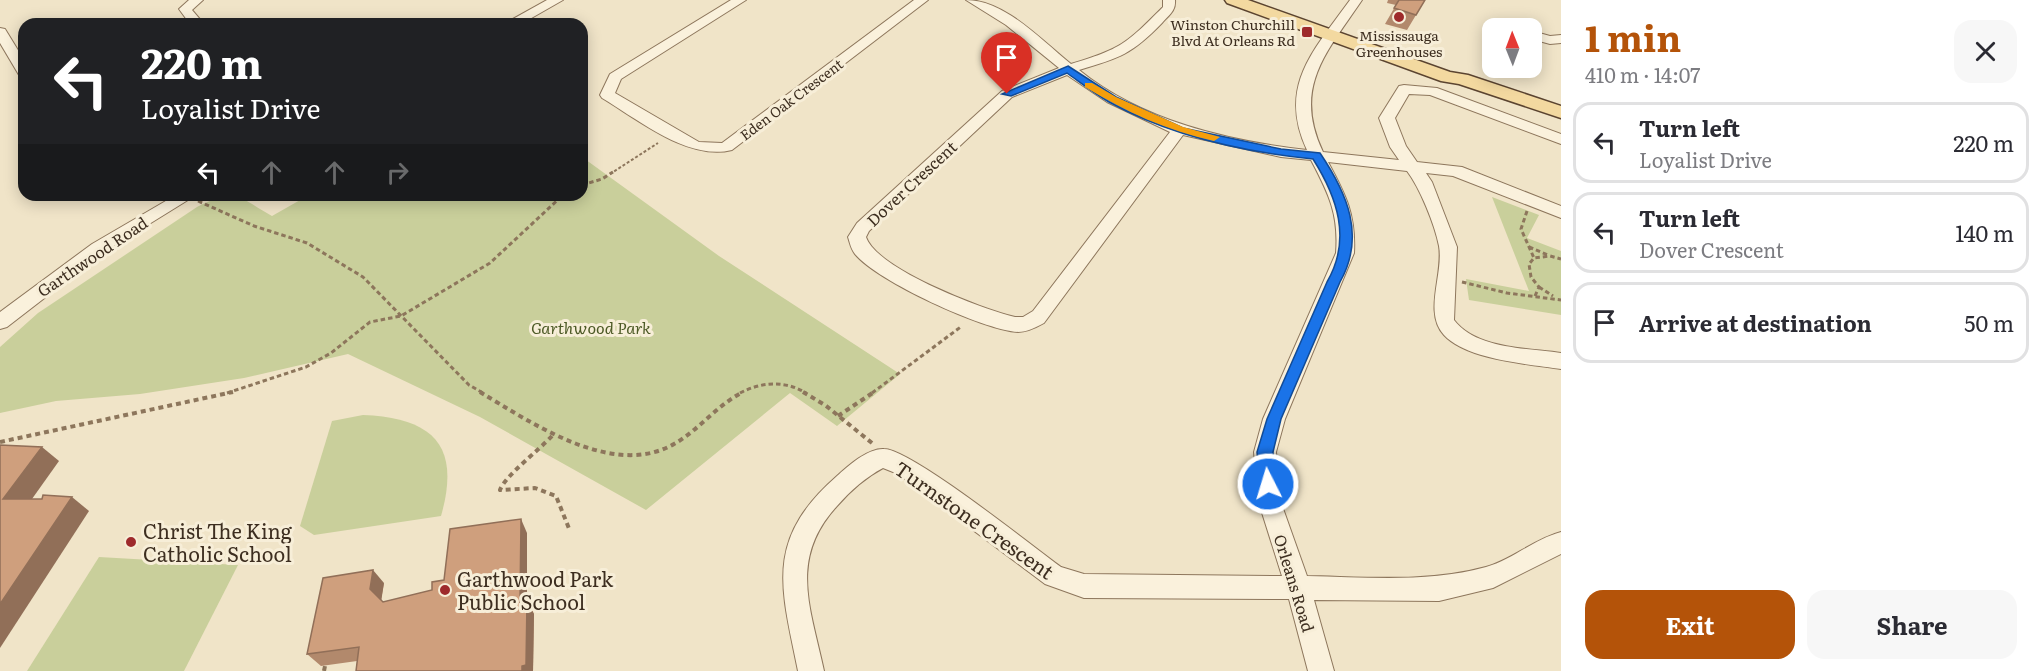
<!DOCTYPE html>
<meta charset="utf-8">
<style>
body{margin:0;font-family:Literata,serif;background:#f7f7f7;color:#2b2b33;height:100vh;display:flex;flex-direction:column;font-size:22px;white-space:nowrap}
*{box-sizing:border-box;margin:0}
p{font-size:20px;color:#7c7c81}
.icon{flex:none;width:33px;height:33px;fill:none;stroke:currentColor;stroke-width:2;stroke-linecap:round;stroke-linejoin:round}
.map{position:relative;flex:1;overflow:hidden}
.drawer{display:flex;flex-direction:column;background:#fff;width:480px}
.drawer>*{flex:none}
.banner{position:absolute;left:18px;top:18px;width:570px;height:183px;border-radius:18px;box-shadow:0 3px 15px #0003;background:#202124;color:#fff;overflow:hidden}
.needle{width:39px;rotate:359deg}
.controls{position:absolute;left:1482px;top:18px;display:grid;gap:12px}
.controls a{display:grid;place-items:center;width:60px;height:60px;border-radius:12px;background:#fff;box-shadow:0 3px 15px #0003;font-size:30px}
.pin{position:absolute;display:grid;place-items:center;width:51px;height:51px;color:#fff;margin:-62px -26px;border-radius:50% 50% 50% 0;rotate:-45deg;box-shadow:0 0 6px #0007}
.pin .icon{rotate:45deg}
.me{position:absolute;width:66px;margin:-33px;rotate:355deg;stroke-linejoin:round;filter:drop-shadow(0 0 4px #0008)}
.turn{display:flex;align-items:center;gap:21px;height:126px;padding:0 24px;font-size:27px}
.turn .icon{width:78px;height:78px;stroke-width:2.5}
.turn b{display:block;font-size:42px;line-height:51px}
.lanes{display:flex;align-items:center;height:57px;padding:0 24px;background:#0003;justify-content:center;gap:30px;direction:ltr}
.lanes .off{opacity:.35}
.round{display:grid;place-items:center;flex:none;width:63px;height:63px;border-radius:18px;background:#f7f7f7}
.headline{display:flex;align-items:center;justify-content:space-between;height:102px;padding:0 24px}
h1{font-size:36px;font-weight:700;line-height:45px;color:#b45309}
.cta{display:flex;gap:12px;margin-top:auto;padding:12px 24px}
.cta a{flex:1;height:69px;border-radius:18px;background:#b45309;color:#fff;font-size:24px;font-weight:700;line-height:69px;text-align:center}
.cta a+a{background:#f7f7f7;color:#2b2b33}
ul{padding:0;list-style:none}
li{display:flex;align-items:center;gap:18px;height:81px;margin:0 12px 9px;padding:0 12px;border:3px solid #e1e1e2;border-radius:18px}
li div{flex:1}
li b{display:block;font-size:22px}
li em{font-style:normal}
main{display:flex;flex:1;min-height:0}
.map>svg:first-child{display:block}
.green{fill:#c9cf9b}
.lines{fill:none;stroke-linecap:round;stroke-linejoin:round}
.minor-casing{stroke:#8d765c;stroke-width:2}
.major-casing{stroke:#5b4430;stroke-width:3}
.path-far2{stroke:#8d765c;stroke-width:2;stroke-dasharray:3 2;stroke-linecap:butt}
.path-far1{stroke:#8d765c;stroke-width:3;stroke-dasharray:4.5 3;stroke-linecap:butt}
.path{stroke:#8d765c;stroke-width:4;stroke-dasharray:5 4;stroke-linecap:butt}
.minor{fill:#faf1dc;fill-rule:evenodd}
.major{fill:#f3d9a0;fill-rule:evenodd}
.wall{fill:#b2896c}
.shaded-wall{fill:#916f58}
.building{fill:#cf9f7d;stroke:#916f58;stroke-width:1.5}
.route{fill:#1a73e8;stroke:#114b97;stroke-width:1.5}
.slow{fill:#f59e0b}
.poi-dot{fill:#9e2a2b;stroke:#f7eed8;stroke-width:2}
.labels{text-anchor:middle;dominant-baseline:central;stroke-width:6;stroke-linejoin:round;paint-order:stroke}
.far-poi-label{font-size:14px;fill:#3d2e20;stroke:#f7eed8;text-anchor:end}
.far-street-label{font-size:14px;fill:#3d2e20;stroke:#f7eed8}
.street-label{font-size:16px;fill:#3d2e20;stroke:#f7eed8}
.park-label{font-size:16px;font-style:italic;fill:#4d5a26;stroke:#f7eed8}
.near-street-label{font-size:20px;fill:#3d2e20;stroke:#f7eed8}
.near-poi-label{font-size:20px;fill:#3d2e20;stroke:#f7eed8;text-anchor:start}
</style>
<main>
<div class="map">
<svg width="1561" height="671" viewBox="0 0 1561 671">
<rect width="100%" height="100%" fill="#f0e4c8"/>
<g class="green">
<path d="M582 157 719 256 900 374 837 426 790 393 646 510 480 417 348 354 244 378 140 394 56 401 0 413V347L38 313 197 207C236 187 237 196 272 216L309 195H582Z"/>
<path d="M1492 197 1539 215 1527 238 1561 251V315L1469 300 1466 279 1529 291Z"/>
<path d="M363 415C434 418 461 446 441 516L314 535 300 526 332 421Z"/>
<path d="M99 557 238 565 184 671H27Z"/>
</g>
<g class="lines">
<defs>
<g id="minor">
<path d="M189 0H203L192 10 204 24H190L179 9Z"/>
<path d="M547 0H563L521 24H504Z"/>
<path d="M731 0H746L621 79 615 93 699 142 722 143 914 0H928L732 150C688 161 639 120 602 98L600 95 610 74Z"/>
<path d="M966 0C1005 0 1041 40 1071 64 1121 49 1126 44 1163 7V0H1175C1176 11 1169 15 1162 23 1132 54 1120 58 1079 70 1142 121 1228 141 1307 150 1277 86 1314 50 1350 0H1362C1327 52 1292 87 1323 152L1399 160 1390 147 1379 118 1399 86 1404 85 1437 88 1561 134V144L1430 95 1409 94 1395 118 1406 146 1417 162 1462 167 1561 206V218L1453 176 1426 173 1432 182 1457 247 1454 320C1476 349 1527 348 1561 353V369C1529 364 1467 360 1444 335 1423 312 1444 274 1439 246 1435 225 1420 188 1407 171L1328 162C1346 195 1356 215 1354 253L1285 419 1276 452 1280 500 1307 576C1366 577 1428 583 1486 567 1512 560 1534 539 1561 532V554L1493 588 1439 601 1314 600 1334 671H1308L1289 599 1084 598 1045 584 898 474 883 468C866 477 850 491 837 506 788 559 811 609 824 671H798C781 587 764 540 837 476 848 466 868 448 884 449 911 449 1032 546 1061 567L1084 574 1282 576 1258 500 1254 452 1263 419 1336 253C1339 215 1329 194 1311 160L1281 157 1183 135 1044 323C1037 327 1027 332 1018 332 983 330 877 281 855 254 851 249 850 243 848 237L857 223 1002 91 1059 68 1006 25ZM1067 75 1107 102 1170 132 1033 311 1023 317H1015C981 309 877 269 866 237L869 231 1012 97Z"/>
<path d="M0 28 5 29 24 60V76L19 75 0 43Z"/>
<path d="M1532 31 1550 36 1561 35V43L1550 44 1532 39Z"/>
<path d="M176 195H196L104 252 7 327 0 329V312L92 244Z"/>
</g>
<path id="major" d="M1225 0H1248L1450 72 1468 75 1561 106V118L1459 84 1441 81 1227 3Z"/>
</defs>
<use href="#minor" class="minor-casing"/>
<use href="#major" class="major-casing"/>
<path class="path-far2" d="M610 174 658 143"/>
<g class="path-far1">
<path d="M582 185 602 179 613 172"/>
<path d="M198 201 254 226 307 243 363 277 469 385 483 393"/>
<path d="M1527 211 1521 229 1534 258"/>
<path d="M1529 247 1548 255"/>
<path d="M1462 282 1507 293 1561 300"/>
<path d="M1539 287 1553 296"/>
<path d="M1535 296 1539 287 1531 277 1529 264 1534 258 1550 256 1561 259"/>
<path d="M227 393 306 367 331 353 370 322 401 316 490 263 563 195"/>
<path d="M740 393C761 382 785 380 806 393"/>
<path d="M872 393 962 326"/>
</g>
<g class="path">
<path d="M480 392C532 423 613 479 674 444 699 430 717 405 743 392"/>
<path d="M803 392 825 405 872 443"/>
<path d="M838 416 874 392"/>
<path d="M552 436C539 450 505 476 500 490L535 488 556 496 570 531"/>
<path d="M0 442 233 392"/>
<path d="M324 671 325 666"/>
</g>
<use href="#minor" class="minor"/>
<use href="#major" class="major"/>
</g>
<g class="wall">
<path d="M1388 0H1425L1407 30 1385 24 1396 5 1387 3Z"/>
<path d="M527 533V601L534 614 533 671H356L357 661 321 666 307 654 384 583 381 600 383 602 432 590 444 580Z"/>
</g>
<g class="shaded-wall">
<path d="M42 447 59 461 22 513 3 499Z"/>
<path d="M72 497 89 511 0 648V604Z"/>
<path d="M521 519 527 533V614L520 602Z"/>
<path d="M373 570 384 583 381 602 370 589Z"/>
<path d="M527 601 534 614 533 671H522Z"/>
</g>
<g class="building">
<path d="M1399 0H1425L1416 15 1394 8Z"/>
<path d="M0 445 42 447 3 499H42L43 495 72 497 0 604Z"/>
<path d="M521 519 520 602 527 601 526 665 522 666V671H356L359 647 307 654 323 578 373 570 370 589 383 602 432 590V582L444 580 450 529Z"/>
</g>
<path class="route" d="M1068 66 1116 97 1183 128 1281 149 1320 153C1347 193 1366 236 1340 282L1281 419 1273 452 1276 484 1274 489H1262L1260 484 1257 452 1267 419 1327 282C1352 239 1337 197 1313 159 1243 152 1171 136 1109 102 1095 94 1081 83 1067 73L1011 96 1002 94Z"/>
<path class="slow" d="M1085 83H1092L1116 97 1183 127 1220 137 1214 141C1168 131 1126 112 1085 87Z"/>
<g class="poi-dot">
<circle cx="1399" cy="17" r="6"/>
<rect x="1301" y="26" width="12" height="12" rx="3"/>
<circle cx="131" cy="542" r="6"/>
<circle cx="445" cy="590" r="6"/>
</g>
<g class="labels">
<g class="far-poi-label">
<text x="1295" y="24">Winston Churchill<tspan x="1295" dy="16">Blvd At Orleans Rd</tspan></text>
<text x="1399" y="35" text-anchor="middle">Mississauga<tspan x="1399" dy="16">Greenhouses</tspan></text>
</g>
<g class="far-street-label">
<text transform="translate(791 99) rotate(-37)">Eden Oak Crescent</text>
</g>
<g class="street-label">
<text transform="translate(911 183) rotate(-43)">Dover Crescent</text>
<text transform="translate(92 256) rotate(-34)">Garthwood Road</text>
<text transform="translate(1295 583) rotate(73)">Orleans Road</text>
</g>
<g class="park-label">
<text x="591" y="327">Garthwood Park</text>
</g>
<g class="near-street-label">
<text transform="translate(975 519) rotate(35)">Turnstone Crescent</text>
</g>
<g class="near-poi-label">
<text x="143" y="530">Christ The King<tspan x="143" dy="23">Catholic School</tspan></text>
<text x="457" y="578">Garthwood Park<tspan x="457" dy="23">Public School</tspan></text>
</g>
</g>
</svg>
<div class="controls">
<a><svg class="needle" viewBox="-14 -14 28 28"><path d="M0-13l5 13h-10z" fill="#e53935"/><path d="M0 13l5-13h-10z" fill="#7c7c81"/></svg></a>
</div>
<div class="pin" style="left:1007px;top:94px;background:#d93025"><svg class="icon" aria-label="arrive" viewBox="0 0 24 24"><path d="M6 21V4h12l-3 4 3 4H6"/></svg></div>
<svg class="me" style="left:1268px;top:484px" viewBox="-20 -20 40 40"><circle r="17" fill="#1a73e8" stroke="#fff" stroke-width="3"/><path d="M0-11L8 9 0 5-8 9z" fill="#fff"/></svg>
<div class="banner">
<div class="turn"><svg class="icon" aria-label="left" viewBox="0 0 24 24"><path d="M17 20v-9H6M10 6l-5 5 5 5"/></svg><div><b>220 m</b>Loyalist Drive</div></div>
<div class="lanes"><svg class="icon" aria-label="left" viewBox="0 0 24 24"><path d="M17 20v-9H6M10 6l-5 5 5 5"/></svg><svg class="icon off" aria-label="ahead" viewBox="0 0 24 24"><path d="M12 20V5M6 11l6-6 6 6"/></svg><svg class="icon off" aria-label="ahead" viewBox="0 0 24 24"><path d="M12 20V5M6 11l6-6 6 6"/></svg><svg class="icon off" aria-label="right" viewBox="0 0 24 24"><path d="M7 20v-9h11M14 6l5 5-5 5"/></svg></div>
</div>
</div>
<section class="drawer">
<div class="headline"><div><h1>1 min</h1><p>410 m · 14:07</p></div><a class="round"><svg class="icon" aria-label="close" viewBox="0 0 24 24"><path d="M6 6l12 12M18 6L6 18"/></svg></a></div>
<ul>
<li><svg class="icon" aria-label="left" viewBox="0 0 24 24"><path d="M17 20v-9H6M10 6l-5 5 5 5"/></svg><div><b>Turn left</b><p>Loyalist Drive</p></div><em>220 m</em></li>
<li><svg class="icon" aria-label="left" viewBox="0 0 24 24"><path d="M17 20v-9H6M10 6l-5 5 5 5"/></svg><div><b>Turn left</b><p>Dover Crescent</p></div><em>140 m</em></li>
<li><svg class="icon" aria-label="arrive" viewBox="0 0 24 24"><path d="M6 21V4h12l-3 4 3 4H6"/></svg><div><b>Arrive at destination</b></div><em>50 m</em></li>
</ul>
<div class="cta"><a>Exit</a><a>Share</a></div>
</section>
</main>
